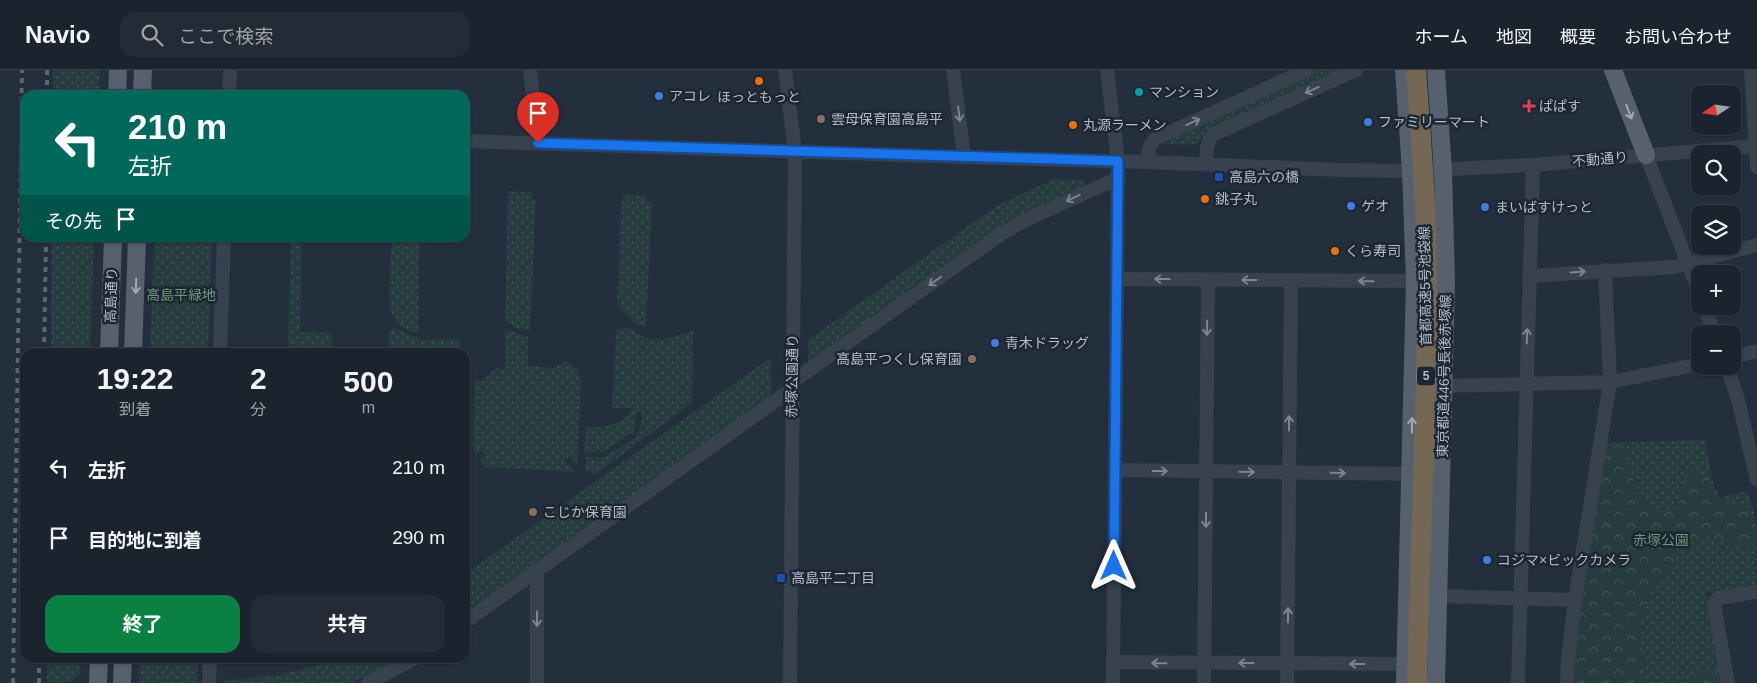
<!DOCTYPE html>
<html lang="ja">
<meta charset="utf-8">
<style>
body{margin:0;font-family:Helvetica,"Noto Sans JP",sans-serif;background:#242b36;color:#f1f3f6;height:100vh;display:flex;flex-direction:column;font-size:19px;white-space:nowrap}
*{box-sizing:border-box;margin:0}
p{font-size:16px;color:#a0a4aa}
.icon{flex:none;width:28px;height:28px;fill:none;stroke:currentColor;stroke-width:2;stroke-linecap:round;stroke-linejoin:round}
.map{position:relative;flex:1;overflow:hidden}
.side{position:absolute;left:20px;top:278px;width:450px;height:315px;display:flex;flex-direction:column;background:#1b232e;border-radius:15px;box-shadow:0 1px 4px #0004,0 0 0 1px #39404a}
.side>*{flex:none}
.guide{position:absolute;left:20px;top:20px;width:450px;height:152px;border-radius:15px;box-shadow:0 1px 4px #0004,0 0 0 1px #39404a;background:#00695c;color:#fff;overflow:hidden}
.needle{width:32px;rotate:257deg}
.controls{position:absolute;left:1691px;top:15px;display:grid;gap:10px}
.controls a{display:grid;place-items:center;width:50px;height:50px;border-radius:10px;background:#1b232e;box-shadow:0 1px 4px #0004,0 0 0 1px #39404a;font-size:25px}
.pin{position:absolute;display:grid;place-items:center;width:42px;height:42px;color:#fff;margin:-51px -21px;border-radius:50% 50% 50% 0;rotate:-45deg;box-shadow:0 0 5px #0007}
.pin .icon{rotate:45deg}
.me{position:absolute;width:55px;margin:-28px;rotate:0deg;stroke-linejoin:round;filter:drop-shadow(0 0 4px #0008)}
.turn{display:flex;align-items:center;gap:18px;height:105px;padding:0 25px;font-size:22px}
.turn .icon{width:65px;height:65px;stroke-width:2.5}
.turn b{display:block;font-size:35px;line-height:42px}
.then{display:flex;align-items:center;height:48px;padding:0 25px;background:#0003;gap:10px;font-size:19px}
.eta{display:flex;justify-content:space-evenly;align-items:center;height:85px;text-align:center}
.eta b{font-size:30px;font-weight:700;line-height:35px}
.action{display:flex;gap:10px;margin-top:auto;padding:10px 25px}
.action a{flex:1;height:58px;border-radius:15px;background:#0b8043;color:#fff;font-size:20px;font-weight:700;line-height:58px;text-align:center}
.action a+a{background:#242b36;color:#f1f3f6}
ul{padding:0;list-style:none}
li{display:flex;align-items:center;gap:15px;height:70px;padding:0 25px}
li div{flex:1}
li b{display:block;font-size:19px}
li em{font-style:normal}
header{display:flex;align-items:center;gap:30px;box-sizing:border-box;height:70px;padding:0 25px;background:#1b232e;border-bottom:1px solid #39404a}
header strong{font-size:24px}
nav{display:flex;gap:28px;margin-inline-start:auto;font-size:18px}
.search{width:350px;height:45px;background:#242b36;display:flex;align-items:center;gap:12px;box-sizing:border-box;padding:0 18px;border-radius:15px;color:#a0a4aa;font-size:19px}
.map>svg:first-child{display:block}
.green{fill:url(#green-dots)}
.forest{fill:url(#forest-crowns)}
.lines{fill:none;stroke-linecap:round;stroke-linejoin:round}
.minor{stroke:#38414e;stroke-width:14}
.major{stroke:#56606e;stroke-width:18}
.highway{stroke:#746855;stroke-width:20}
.rail{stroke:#5a6575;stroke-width:4;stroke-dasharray:5 5;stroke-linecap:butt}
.oneway{stroke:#7c8592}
.oneway2{stroke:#a1aab7}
.route-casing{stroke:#114b97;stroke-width:12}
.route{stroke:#1a73e8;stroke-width:9}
.food-dot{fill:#e8710a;stroke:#1d2633;stroke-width:2}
.culture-dot{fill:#0f9aa8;stroke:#1d2633;stroke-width:2}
.shop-dot{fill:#3f7fe0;stroke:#1d2633;stroke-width:2}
.health-dot{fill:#e0444e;stroke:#1d2633;stroke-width:2}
.education-dot{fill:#8d6e63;stroke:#1d2633;stroke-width:2}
.transit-dot{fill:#1a4fb4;stroke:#1d2633;stroke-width:2}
.labels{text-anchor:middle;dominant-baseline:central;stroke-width:5;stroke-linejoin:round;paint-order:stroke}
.shield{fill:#1d2633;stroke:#878f9c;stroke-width:1}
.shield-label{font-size:12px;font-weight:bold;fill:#b4bcc9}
.poi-label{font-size:14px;fill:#b4bcc9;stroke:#1d2633;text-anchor:start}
.street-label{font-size:14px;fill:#b4bcc9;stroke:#1d2633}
.park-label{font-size:14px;fill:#6b9a76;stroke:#1d2633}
</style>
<header>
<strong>Navio</strong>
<div class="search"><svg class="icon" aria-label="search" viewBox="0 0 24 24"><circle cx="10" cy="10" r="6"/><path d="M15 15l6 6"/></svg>ここで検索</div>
<nav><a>ホーム</a><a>地図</a><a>概要</a><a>お問い合わせ</a></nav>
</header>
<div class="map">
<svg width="1757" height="613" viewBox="0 0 1757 613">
<defs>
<pattern id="green-dots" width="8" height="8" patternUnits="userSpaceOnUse" patternTransform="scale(1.25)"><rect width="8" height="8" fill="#263c3f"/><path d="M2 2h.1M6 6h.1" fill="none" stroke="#435659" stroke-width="1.8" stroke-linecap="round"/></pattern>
<pattern id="forest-crowns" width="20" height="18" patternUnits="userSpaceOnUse" patternTransform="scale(1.25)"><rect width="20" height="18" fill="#263c3f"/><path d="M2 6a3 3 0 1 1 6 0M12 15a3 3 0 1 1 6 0" fill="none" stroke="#435659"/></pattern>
</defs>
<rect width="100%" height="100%" fill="#242f3e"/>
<g class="green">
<path d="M53 0H100L99 25H53Z"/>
<path d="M1316 0H1347L1207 62 1202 67 1200 72 1192 75 1164 74 1161 70Z"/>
<path d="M1054 109 1081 110 1086 117 811 293 808 291V270L958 163 1000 134Z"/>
<path d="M508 121 532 122V129L536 130 530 261 518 259 505 251Z"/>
<path d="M623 124 646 125V132H652L646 257 637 255 617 235 621 138Z"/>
<path d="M52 168H94L90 282H51Z"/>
<path d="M154 168H212L208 282H150Z"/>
<path d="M291 168H302L300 262 331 263 332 275 336 282H289L288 267Z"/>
<path d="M392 168H419L418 263C405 261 396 254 391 242 387 233 391 181 392 168Z"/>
<path d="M394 258 423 270 460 269V282H389V262Z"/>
<path d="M628 258 647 268 663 269 693 261 692 333 596 404 585 400 586 387 602 388 637 367 642 348 641 341 636 344 635 361 605 381 584 383 586 358C604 357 622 356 632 338H612L616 259Z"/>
<path d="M505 259 528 267V296L554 298 566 291 577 299 581 310 577 395 570 386 565 390 575 402 486 397 480 390 485 385 481 380 476 386 473 378 474 310 482 311 496 298 505 299Z"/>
<path d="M770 288 771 290V327L465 544V504Z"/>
<path d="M1705 370 1716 428 1748 421 1757 455V516L1706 523 1722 613H1573L1606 373Z"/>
<path d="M48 588H81L80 603 71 612H47Z"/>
<path d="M140 588H198L197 613H139Z"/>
<path d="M336 588H402L352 613H227L223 610C262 609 300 603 336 588Z"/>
</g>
<g class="forest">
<path d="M1613 371 1627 379 1635 419 1655 441 1677 440 1681 419 1690 402 1707 407 1724 433 1746 434 1757 460V471L1744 480 1726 471 1700 465 1677 480 1673 501 1651 523 1639 558 1646 613H1573L1574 572 1602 375Z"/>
<path d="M1719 598 1718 613H1687L1693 605Z"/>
</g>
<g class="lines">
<g class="minor">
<path d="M530 0 538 73"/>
<path d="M785 0 795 82 790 613"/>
<path d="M953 0 964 87"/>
<path d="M1107 0 1118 91 1113 613"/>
<path d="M1751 0 1757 97"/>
<path d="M229 25 230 0"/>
<path d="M465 71 964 87 1148 92 1339 100 1411 101 1533 95 1757 76"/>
<path d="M1646 85 1700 225"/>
<path d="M1148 92C1148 83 1148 76 1155 69L1307 0"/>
<path d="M1206 94C1207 83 1205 72 1214 64L1356 0"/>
<path d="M1529 206 1674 197 1757 175"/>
<path d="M1117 209 1415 211"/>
<path d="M1704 236 1715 264"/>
<path d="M220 282 224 168"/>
<path d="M1732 287 1757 281"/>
<path d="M1727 296 1738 330 1757 410"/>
<path d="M792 312 1001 164 1026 150 1118 108"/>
<path d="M1445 316 1610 312 1700 294"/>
<path d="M1115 400 1411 404"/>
<path d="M1438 526 1575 530"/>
<path d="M465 552 792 319"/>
<path d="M1113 592 1406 594"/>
<path d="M209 613 210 588"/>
<path d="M368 613 415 588"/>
<path d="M537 613V501"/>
<path d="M1204 613 1208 210"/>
<path d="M1287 613 1291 210"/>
<path d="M1518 613 1533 95"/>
<path d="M1567 613 1568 588 1575 530 1610 312 1605 200"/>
<path d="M1728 613 1714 534 1718 528 1757 522"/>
</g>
<g class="major">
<path d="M1404 0 1411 101 1415 211 1405 613"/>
<path d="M1436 0 1443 101 1446 211 1436 613"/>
<path d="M1613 0 1646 85"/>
<path d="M117 25 118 0"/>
<path d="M142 25 143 0"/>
<path d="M109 282 113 168"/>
<path d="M133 282 137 168"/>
<path d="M98 613 99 588"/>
<path d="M122 613 123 588"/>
</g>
<path class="highway" d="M1416 0C1421 70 1427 141 1427 212 1427 346 1420 479 1417 613"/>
<g class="rail">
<path d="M47 25V0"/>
<path d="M44 282 46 168"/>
<path d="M13 613 22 0"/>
<path d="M39 613V588"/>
</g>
</g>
<defs><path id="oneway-shaft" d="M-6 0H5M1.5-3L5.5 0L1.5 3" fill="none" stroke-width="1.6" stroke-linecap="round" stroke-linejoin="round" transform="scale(1.25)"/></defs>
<g class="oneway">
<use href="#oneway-shaft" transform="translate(1312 20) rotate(156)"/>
<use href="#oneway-shaft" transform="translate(959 44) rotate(83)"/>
<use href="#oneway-shaft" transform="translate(1193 52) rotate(-24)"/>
<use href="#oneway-shaft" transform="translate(1073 128) rotate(155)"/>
<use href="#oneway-shaft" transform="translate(1578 202) rotate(-4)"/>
<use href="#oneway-shaft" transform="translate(1162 209) rotate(-180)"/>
<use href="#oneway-shaft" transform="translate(1249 210) rotate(-180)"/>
<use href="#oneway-shaft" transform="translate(935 211) rotate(145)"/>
<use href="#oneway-shaft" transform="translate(1366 211) rotate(-179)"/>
<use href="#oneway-shaft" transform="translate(1207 258) rotate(91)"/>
<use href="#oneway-shaft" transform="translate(1527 266) rotate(-88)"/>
<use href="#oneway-shaft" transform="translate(1289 353) rotate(-90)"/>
<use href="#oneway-shaft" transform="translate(1160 401)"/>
<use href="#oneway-shaft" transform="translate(1247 402) rotate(1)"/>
<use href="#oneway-shaft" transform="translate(1338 403) rotate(1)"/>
<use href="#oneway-shaft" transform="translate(1206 450) rotate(90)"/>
<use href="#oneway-shaft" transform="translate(1288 545) rotate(-90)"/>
<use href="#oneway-shaft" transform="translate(537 549) rotate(90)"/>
<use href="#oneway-shaft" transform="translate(1159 593) rotate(-179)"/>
<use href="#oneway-shaft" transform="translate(1246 593) rotate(-180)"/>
<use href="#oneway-shaft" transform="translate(1357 594) rotate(-180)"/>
</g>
<g class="oneway2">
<use href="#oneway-shaft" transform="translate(1629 42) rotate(69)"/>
<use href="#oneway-shaft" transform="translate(136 216) rotate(92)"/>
<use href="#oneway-shaft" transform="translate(1412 355) rotate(-89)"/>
</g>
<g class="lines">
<defs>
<path id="route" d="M538 73 1118 91 1114 496"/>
</defs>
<use href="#route" class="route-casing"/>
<use href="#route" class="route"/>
</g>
<g class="food-dot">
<circle cx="759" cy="11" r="5"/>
<circle cx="1073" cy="55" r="5"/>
<circle cx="1205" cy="129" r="5"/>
<circle cx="1335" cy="181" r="5"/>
</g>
<circle class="culture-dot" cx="1139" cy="22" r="5"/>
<g class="shop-dot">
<circle cx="659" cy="26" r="5"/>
<circle cx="1368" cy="52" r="5"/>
<circle cx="1351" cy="136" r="5"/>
<circle cx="1485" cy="137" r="5"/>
<circle cx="995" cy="273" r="5"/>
<circle cx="1487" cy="490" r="5"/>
</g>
<path class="health-dot" d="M1526.5 28.5h5v5h5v5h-5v5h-5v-5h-5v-5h5z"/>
<g class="education-dot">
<circle cx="821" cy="49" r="5"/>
<circle cx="972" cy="289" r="5"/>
<circle cx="533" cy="442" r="5"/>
</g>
<g class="transit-dot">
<rect x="1214" y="102" width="10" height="10" rx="2.5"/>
<rect x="776" y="503" width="10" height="10" rx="2.5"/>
</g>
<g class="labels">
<rect class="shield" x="1417" y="296.5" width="18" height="19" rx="4"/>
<g class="shield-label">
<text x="1426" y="306">5</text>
</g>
<g class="poi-label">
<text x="1149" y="22">マンション</text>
<text x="669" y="26">アコレ</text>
<text x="759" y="27" text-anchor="middle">ほっともっと</text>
<text x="1539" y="36">ぱぱす</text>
<text x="831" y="49">雲母保育園高島平</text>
<text x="1378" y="52">ファミリーマート</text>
<text x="1083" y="55">丸源ラーメン</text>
<text x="1229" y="107">高島六の橋</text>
<text x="1215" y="129">銚子丸</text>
<text x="1361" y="136">ゲオ</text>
<text x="1495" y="137">まいばすけっと</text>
<text x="1345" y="181">くら寿司</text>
<text x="1005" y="273">青木ドラッグ</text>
<text x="962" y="289" text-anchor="end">高島平つくし保育園</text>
<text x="543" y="442">こじか保育園</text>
<text x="1497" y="490">コジマ×ビックカメラ</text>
<text x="791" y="508">高島平二丁目</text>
</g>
<g class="street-label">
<text transform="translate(1600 89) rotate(-5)">不動通り</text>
<text transform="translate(1425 216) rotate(-91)">首都高速5号池袋線</text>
<text transform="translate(111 225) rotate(-88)">高島通り</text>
<text transform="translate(792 306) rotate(-89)">赤塚公園通り</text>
<text transform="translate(1444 306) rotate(-89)">東京都道446号長後赤塚線</text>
</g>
<g class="park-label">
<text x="181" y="225">高島平緑地</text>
<text x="1661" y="470">赤塚公園</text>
</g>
</g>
</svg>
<div class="controls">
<a><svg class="needle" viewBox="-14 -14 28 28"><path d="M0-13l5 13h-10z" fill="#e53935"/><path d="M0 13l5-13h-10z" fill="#a0a4aa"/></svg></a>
<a><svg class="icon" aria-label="search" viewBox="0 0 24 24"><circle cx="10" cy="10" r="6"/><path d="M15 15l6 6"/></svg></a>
<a><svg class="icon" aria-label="layers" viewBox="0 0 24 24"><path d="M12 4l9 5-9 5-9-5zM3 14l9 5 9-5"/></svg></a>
<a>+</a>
<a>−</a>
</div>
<div class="pin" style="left:538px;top:73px;background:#d93025"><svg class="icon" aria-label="arrive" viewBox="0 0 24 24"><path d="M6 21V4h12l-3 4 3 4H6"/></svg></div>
<svg class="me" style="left:1114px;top:496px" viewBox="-20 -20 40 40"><path d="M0-17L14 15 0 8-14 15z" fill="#1a73e8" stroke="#fff" stroke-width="4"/></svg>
<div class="guide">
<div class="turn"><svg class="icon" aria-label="left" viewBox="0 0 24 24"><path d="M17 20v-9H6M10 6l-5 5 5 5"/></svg><div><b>210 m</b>左折</div></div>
<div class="then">その先<svg class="icon" aria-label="arrive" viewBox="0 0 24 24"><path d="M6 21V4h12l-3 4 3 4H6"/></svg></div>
</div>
<section class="side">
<div class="eta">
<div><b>19:22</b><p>到着</p></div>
<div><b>2</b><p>分</p></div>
<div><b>500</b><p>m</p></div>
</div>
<ul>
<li><svg class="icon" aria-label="left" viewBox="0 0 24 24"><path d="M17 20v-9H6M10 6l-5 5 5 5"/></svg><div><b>左折</b></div><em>210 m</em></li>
<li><svg class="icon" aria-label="arrive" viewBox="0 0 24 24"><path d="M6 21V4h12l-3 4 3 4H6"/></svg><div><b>目的地に到着</b></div><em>290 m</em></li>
</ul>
<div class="action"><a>終了</a><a>共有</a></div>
</section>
</div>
